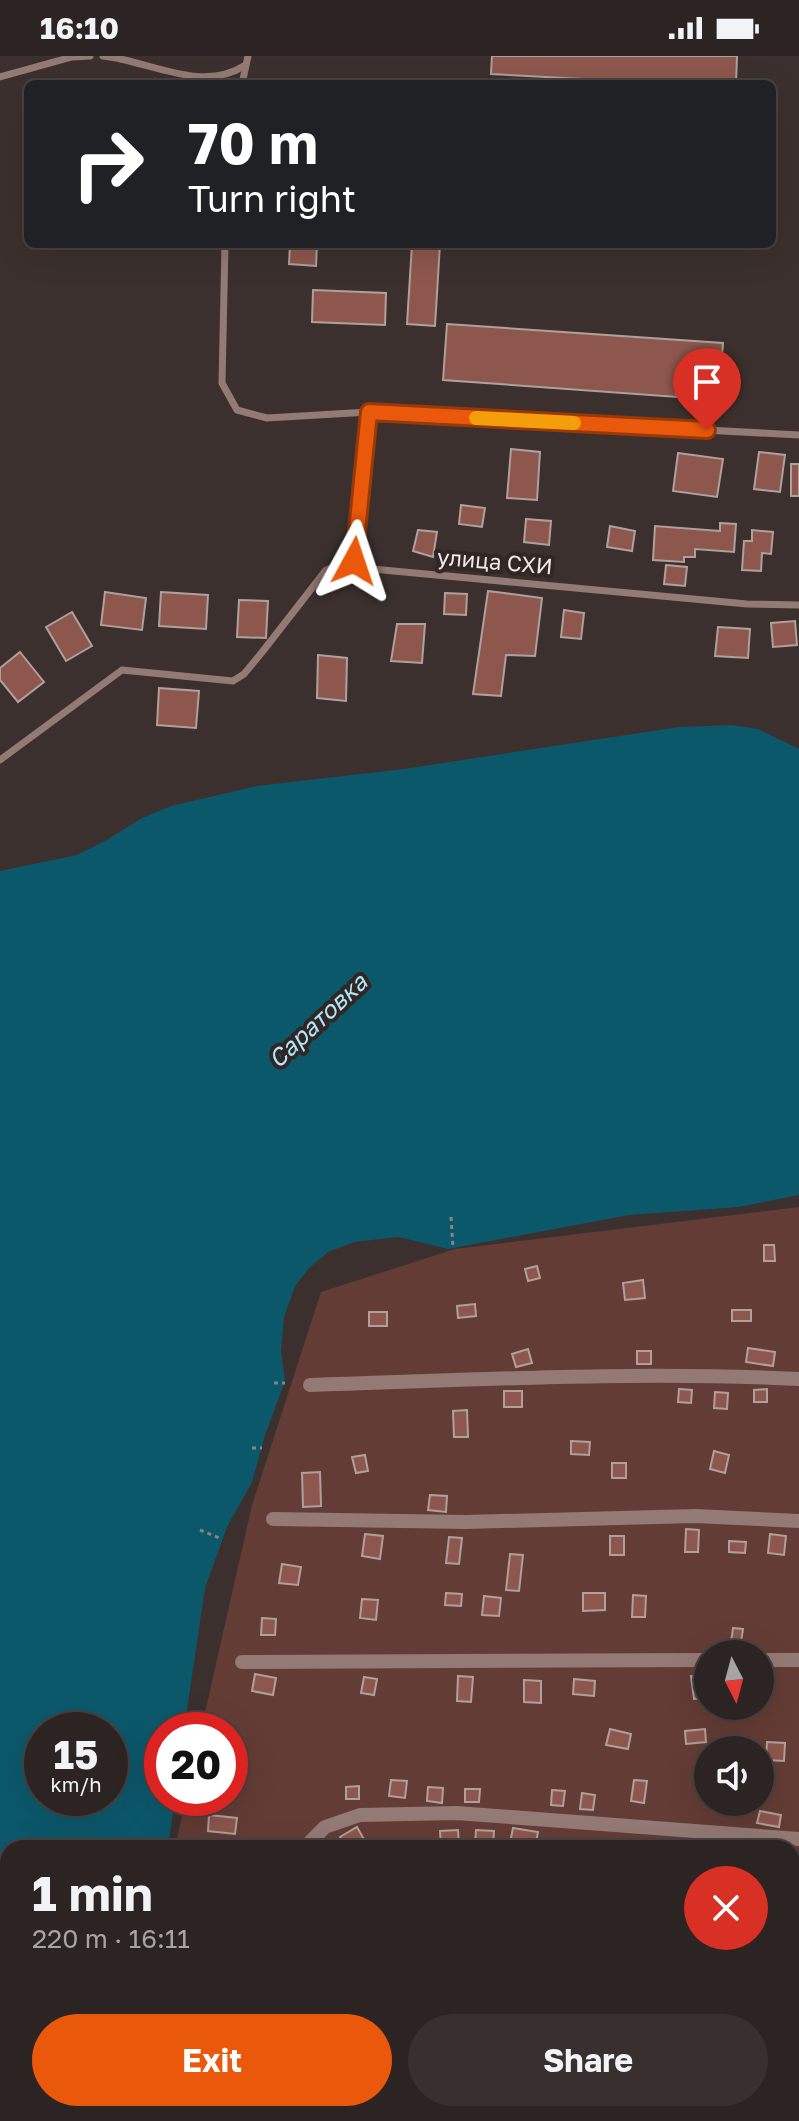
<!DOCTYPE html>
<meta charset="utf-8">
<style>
body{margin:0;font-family:"Golos Text",sans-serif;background:#38302f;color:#f1f3f6;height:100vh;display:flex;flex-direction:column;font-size:30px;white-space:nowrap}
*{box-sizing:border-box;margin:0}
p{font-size:26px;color:#a6a4a5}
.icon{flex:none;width:44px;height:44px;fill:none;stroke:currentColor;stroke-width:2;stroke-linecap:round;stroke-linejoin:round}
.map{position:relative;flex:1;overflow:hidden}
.drawer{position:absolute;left:0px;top:1784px;width:800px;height:282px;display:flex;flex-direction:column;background:#2c2422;border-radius:24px 24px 0 0;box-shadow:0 8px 32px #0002,0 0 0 2px #484140}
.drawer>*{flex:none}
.banner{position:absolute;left:24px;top:24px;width:752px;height:168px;border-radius:12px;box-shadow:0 8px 32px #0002,0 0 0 2px #484140;background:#202124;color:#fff;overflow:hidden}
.needle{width:52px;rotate:174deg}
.controls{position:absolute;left:694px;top:1584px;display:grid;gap:16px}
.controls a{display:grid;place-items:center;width:80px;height:80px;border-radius:50%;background:#2c2422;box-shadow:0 8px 32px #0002,0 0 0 2px #484140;font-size:40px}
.speed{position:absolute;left:24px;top:1656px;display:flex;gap:16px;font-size:40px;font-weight:700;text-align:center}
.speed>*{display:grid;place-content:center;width:104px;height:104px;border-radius:50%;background:#2c2422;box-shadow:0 8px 32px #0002,0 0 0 2px #484140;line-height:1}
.speed small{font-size:20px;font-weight:400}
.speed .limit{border:12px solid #d22;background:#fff;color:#111}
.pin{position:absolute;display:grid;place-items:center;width:68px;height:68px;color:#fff;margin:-82px -34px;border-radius:50% 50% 50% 0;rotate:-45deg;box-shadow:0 0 8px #0007}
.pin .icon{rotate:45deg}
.me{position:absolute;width:88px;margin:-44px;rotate:5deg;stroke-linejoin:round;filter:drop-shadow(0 0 6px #0008)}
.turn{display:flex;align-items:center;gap:28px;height:168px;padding:0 32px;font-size:36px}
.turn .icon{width:104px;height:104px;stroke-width:2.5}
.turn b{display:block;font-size:56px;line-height:68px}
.round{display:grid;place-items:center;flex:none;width:84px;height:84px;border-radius:42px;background:#38302f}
.headline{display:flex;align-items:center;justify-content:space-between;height:136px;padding:0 32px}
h1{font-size:48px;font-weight:700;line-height:60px}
.button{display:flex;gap:16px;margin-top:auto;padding:16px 32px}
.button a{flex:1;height:92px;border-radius:48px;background:#ea580c;color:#fff;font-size:32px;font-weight:700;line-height:92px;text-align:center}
.button a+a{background:#38302f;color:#f1f3f6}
.status{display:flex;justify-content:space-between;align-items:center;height:56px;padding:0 40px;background:#2c2422;direction:ltr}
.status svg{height:22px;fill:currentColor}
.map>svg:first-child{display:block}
.green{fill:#633c35;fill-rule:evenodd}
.water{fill:#0c586b;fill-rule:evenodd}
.building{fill:#8d574d;stroke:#aea09d;stroke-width:2}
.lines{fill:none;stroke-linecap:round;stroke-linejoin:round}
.path{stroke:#8b817e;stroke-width:3;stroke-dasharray:4 4;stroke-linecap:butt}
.service{stroke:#947a75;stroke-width:7}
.minor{stroke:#947a75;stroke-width:14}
.tertiary{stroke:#947a75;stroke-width:16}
.route-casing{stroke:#983908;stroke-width:20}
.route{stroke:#ea580c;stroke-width:14}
.slow{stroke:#f59e0b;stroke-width:14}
.labels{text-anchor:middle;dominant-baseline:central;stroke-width:8;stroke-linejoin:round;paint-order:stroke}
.street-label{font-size:22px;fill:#f1e9e7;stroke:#312624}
.water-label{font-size:24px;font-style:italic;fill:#afe7fa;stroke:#312624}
</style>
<div class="status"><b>16:10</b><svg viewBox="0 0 49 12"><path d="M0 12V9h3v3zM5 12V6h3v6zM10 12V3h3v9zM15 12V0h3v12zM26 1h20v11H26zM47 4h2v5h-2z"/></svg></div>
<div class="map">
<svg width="799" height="2065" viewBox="0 0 799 2065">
<rect width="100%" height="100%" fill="#3b302d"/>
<path class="green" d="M799 1151V2065H194V2058H792V1792H175L186 1742H230V1674H201L252 1449 321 1236 455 1193ZM708 1598H760V1650H708ZM708 1694H760V1746H708Z"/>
<path class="water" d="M732 669 758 673 799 693V1139L738 1151 629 1159 448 1193 399 1181 354 1186 328 1196 309 1212 295 1230 284 1261 281 1295 285 1325 265 1379 252 1426 227 1471 205 1532 184 1674H162V1742H175L168 1792H8V2058H192L194 2065H0V815L77 799 105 785 142 762 171 750 257 730 404 713 679 671ZM42 1674H110V1742H42Z"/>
<g class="building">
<path d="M492 0H737L736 28H620V25L491 18Z"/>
<path d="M290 188H317L316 210 289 208Z"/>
<path d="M412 188H440L435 270 407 268Z"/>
<path d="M313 234 386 237 385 269 312 266Z"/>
<path d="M447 268 723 287 719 344 443 324Z"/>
<path d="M511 393 540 396 537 444 507 442Z"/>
<path d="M759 396 785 399 780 436 754 433Z"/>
<path d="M678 397 723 403 717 441 673 435Z"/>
<rect x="791" y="408" width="8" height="32"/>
<path d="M461 449 485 452 482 471 459 468Z"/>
<path d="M526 463 551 465 549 489 524 486Z"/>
<path d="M720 467 736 468 734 496 695 493V501H684V506L653 504 655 470 720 475Z"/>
<path d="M610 470 635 475 632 495 607 491Z"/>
<path d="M418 474 437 476 433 501 413 495Z"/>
<path d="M752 474 773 476 771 498 762 497 761 515 742 514 744 485H752Z"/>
<path d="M666 509 687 511 685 530 664 528Z"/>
<path d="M488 535 542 542 535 600 506 599 501 640 473 638Z"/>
<path d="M105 536 146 542 142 574 101 569Z"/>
<path d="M161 536 208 539 206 573 159 570Z"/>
<path d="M445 537 467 538 466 559 444 558Z"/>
<path d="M239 544 268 545 266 582 237 581Z"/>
<path d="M564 554 584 557 581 583 561 581Z"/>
<path d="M72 556 92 590 66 605 46 571Z"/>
<path d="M795 565 797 589 773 591 771 567Z"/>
<path d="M397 568H425L422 607 391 605Z"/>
<path d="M718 571 750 573 748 602 715 600Z"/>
<path d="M20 596 44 626 18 646 0 624V612Z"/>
<path d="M318 599 347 602 346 645 317 642Z"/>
<path d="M159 632 199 635 196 672 157 669Z"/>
<path d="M764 1189H774L775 1205H764Z"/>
<path d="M537 1210 540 1222 528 1225 525 1213Z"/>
<path d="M643 1224 645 1242 625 1244 623 1227Z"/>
<path d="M475 1248 476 1260 458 1262 457 1250Z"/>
<rect x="732" y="1254" width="19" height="11"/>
<rect x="369" y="1256" width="18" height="14"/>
<path d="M748 1292 775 1296 773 1310 746 1306Z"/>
<path d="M528 1293 532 1307 516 1311 512 1298Z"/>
<rect x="637" y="1295" width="14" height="13"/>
<path d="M679 1333 692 1334 691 1347 678 1346Z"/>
<path d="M767 1333V1346H754V1334Z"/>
<rect x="504" y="1335" width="18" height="16"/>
<path d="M715 1336 728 1337 727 1353 714 1352Z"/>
<path d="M467 1354 468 1381H454L453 1355Z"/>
<path d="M571 1385 590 1386 589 1399 571 1398Z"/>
<path d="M714 1395 729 1399 725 1417 710 1413Z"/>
<path d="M365 1399 368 1415 356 1417 352 1401Z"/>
<rect x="612" y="1407" width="14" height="15"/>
<path d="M320 1416 321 1450 303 1451 302 1417Z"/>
<path d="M430 1439 447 1440 446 1456 428 1454Z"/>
<path d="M686 1473 699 1474 698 1496H685Z"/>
<path d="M365 1478 383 1480 380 1503 362 1500Z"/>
<path d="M770 1478 786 1480 784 1499 768 1497Z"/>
<rect x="610" y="1480" width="14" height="19"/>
<path d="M449 1481 462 1482 459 1508 446 1507Z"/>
<path d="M729 1485 746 1486 745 1497 729 1496Z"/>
<path d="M510 1498 523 1499 519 1535 506 1534Z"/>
<path d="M282 1508 301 1511 298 1529 279 1527Z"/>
<path d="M446 1537 462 1538 461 1550 445 1549Z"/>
<path d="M583 1537H605V1554L583 1555Z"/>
<path d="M633 1539 646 1540 645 1561H632Z"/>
<path d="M484 1540 501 1542 499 1560 482 1559Z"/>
<path d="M362 1543 378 1544 376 1564 360 1562Z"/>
<path d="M262 1562 276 1563 275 1579H261Z"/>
<path d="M733 1572 743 1573 740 1594 730 1593Z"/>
<path d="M255 1618 276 1622 273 1639 252 1635Z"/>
<path d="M708 1618V1642L694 1643 691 1620Z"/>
<path d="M458 1620 473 1621 471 1646 457 1645Z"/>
<path d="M364 1621 377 1623 374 1639 361 1637Z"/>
<path d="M574 1623 595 1625 594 1640 573 1638Z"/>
<path d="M524 1624 541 1625V1647L524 1646Z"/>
<path d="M610 1673 631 1678 628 1693 606 1689Z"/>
<path d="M705 1673 706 1686 686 1688 685 1675Z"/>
<path d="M767 1686 785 1687 784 1705 766 1704Z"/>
<path d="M391 1724 407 1725 405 1742 389 1740Z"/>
<path d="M634 1724 647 1725 644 1747 631 1745Z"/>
<path d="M359 1730V1743H346V1731Z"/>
<path d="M428 1731 443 1732 442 1747 427 1745Z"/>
<path d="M465 1733H480L479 1746H465Z"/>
<path d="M552 1734 565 1735 563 1750 551 1749Z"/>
<path d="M582 1737 595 1739 593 1754 580 1753Z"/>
<path d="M760 1755 781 1759 779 1771 757 1767Z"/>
<path d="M209 1759 237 1762 235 1778 208 1775Z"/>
<path d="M357 1771 365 1785 352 1792H346L340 1781Z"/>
<path d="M513 1772 538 1776 535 1792H509Z"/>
<path d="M458 1774 459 1789 441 1790 440 1775Z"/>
<path d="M476 1774 494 1775 493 1790 475 1789Z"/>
</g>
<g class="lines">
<g class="path">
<path d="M451 1161 453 1192"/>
<path d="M274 1327H285"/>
<path d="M252 1392H262"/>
<path d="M200 1474 222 1483"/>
</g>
<g class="service">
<path d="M103 0C150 5 201 37 244 10"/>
<path d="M0 21 72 1 90 0"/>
<path d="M242 28 248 0"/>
<path d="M225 188 222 327 237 354 267 362 369 356 354 505 372 513 747 548 799 549"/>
<path d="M369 356 799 379"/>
<path d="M0 704 122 614 233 625 244 618 263 595 326 514 354 505"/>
</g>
<g class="minor">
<path d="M310 1329C473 1324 636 1315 799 1323"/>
<path d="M273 1463 466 1466 695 1460 799 1465"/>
<path d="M760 1604H799"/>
<path d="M242 1606 708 1604"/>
<path d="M304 1792 325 1771 360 1759 457 1757 799 1783"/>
<path d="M792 2017H799"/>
<path d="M295 2065 298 2058"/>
</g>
<g class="tertiary">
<path d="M792 1964 799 1810"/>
<path d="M788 2065V2058"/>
</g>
</g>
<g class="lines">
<defs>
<path id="route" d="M354 505 369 356 707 374"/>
</defs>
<use href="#route" class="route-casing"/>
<use href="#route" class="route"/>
<path class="slow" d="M476 362 574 367"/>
</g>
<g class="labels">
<g class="street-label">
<text transform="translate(495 505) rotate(5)">улица СХИ</text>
</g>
<g class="water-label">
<text transform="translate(317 964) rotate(-43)">Саратовка</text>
</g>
</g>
</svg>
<div class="controls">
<a><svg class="needle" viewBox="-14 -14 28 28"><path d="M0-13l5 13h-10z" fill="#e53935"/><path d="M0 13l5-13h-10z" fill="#a6a4a5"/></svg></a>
<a><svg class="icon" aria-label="sound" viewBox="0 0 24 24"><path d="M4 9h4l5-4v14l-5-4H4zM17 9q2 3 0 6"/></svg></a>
</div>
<div class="speed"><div>15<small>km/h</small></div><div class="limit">20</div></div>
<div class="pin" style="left:707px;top:374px;background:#d93025"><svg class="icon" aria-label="arrive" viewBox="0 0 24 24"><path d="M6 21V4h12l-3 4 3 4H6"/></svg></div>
<svg class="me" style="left:354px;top:505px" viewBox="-20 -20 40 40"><path d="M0-17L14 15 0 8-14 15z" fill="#ea580c" stroke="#fff" stroke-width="4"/></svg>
<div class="banner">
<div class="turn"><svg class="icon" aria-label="right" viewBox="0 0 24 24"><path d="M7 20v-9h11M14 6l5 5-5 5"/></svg><div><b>70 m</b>Turn right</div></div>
</div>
<section class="drawer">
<div class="headline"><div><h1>1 min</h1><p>220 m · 16:11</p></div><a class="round" style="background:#d93025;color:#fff"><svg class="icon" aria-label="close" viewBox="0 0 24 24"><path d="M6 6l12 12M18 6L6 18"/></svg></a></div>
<div class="button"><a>Exit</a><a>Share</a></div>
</section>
</div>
